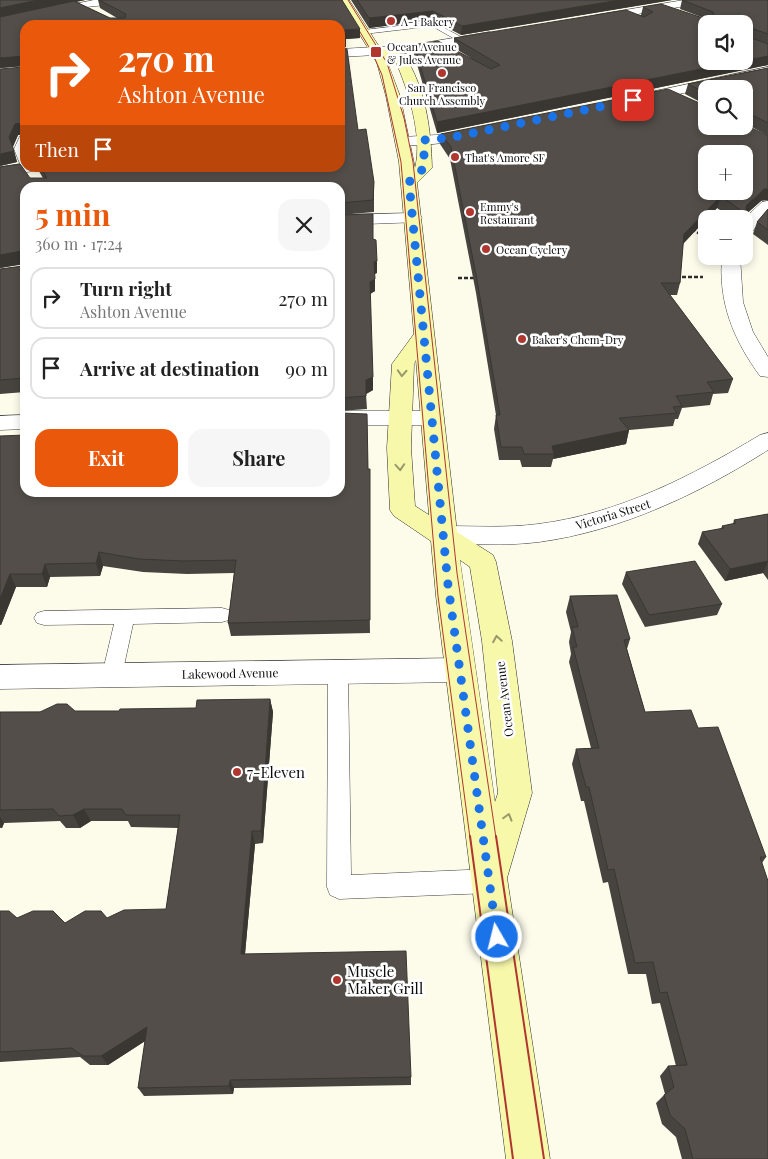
<!DOCTYPE html>
<meta charset="utf-8">
<style>
body{margin:0;font-family:"Playfair Display",serif;background:#f6f6f6;color:#222;height:100vh;display:flex;flex-direction:column;font-size:19px;white-space:nowrap}
*{box-sizing:border-box;margin:0}
p{font-size:16px;color:#767676}
.icon{flex:none;width:28px;height:28px;fill:none;stroke:currentColor;stroke-width:2;stroke-linecap:round;stroke-linejoin:round}
.map{position:relative;flex:1;overflow:hidden}
.sheet{position:absolute;left:20px;top:182px;width:325px;height:315px;display:flex;flex-direction:column;background:#fff;border-radius:15px;box-shadow:0 2px 8px #0003}
.sheet>*{flex:none}
.banner{position:absolute;left:20px;top:20px;width:325px;height:152px;border-radius:15px;box-shadow:0 2px 8px #0003;background:#ea580c;color:#fff;overflow:hidden}
.controls{position:absolute;left:698px;top:15px;display:grid;gap:10px}
.controls a{display:grid;place-items:center;width:55px;height:55px;border-radius:10px;background:#fff;box-shadow:0 2px 8px #0003;font-size:25px}
.pin{position:absolute;display:grid;place-items:center;width:42px;height:42px;color:#fff;margin:-21px;border-radius:10px;box-shadow:0 2px 8px #0006}
.me{position:absolute;width:55px;margin:-28px;rotate:352deg;stroke-linejoin:round;filter:drop-shadow(0 0 4px #0008)}
.turn{display:flex;align-items:center;gap:18px;height:105px;padding:0 15px;font-size:22px}
.turn .icon{width:65px;height:65px;stroke-width:2.5}
.turn b{display:block;font-size:35px;line-height:42px}
.then{display:flex;align-items:center;height:48px;padding:0 15px;background:#0003;gap:10px;font-size:19px}
.round{display:grid;place-items:center;flex:none;width:52px;height:52px;border-radius:15px;background:#f6f6f6}
.headline{display:flex;align-items:center;justify-content:space-between;height:85px;padding:0 15px}
h1{font-size:30px;font-weight:700;line-height:38px;color:#ea580c}
.cta{display:flex;gap:10px;margin-top:auto;padding:10px 15px}
.cta a{flex:1;height:58px;border-radius:15px;background:#ea580c;color:#fff;font-size:20px;font-weight:700;line-height:58px;text-align:center}
.cta a+a{background:#f6f6f6;color:#222}
ul{padding:0;list-style:none}
li{display:flex;align-items:center;gap:15px;height:62px;margin:0 10px 8px;padding:0 5px;border:2px solid #e0e0e0;border-radius:15px}
li div{flex:1}
li b{display:block;font-size:19px}
li em{font-style:normal}
.map>svg:first-child{display:block}
.lines{fill:none;stroke-linecap:round;stroke-linejoin:round}
.service-casing{stroke:#3e3e3e;stroke-width:1}
.minor-casing{stroke:#3e3e3e;stroke-width:1}
.secondary-casing{stroke:#2d2d2d;stroke-width:1}
.path{stroke:#2d2d2d;stroke-width:2.5;stroke-dasharray:4 2;stroke-linecap:butt}
.service{fill:#fff;fill-rule:evenodd}
.minor{fill:#fff;fill-rule:evenodd}
.secondary{fill:#f8f8ab;fill-rule:evenodd}
.tram-far1{stroke:#af372f;stroke-width:1}
.tram{stroke:#af372f;stroke-width:2}
.wall{fill:#47433f}
.shaded-wall{fill:#3a3733}
.building{fill:#534e49;stroke:#3a3733;fill-rule:evenodd}
.oneway{stroke:#99996b}
.route{stroke:#1a73e8;stroke-width:9;stroke-dasharray:0 16.2}
.poi-dot{fill:#af372f;stroke:#fff;stroke-width:2}
.labels{text-anchor:middle;dominant-baseline:central;stroke-width:5;stroke-linejoin:round;paint-order:stroke}
.far-poi-label{font-size:11px;fill:#0b0b0b;stroke:#fff;text-anchor:start}
.street-label{font-size:12px;fill:#0b0b0b;stroke:#fff}
.near-poi-label{font-size:15px;fill:#0b0b0b;stroke:#fff;text-anchor:start}
</style>
<div class="map">
<svg width="768" height="1159" viewBox="0 0 768 1159">
<rect width="100%" height="100%" fill="#fdfceb"/>
<g class="lines">
<defs>
<g id="service">
<path d="M433 22 467 40 460 42 432 26 364 34 360 32 364 30Z"/>
<path d="M222 608 229 610 232 615 229 620 222 622 133 624 122 675 119 681 112 683 105 681 102 675 114 624 44 625 37 623 34 618 37 613 44 611Z"/>
<path d="M338 664 345 666 348 672 351 875 490 869 499 873 502 881 499 889 490 893 339 899 330 895 327 887 328 672 331 666Z"/>
</g>
<g id="minor">
<path d="M94 0H131L126 3 76 8 0 25V19Z"/>
<path d="M684 0H708L703 3 596 21 590 18 596 15Z"/>
<path d="M490 32 494 34V38L411 53 340 57V49L411 45Z"/>
<path d="M768 67V75L637 103 630 99 637 95Z"/>
<path d="M478 128 483 129 485 132 483 135C469 139 403 152 396 141L403 137 436 135Z"/>
<path d="M25 135V168H35L33 171 0 177V167L20 164 14 149 20 136Z"/>
<path d="M768 201V214L759 222 750 235 744 236V219L762 202Z"/>
<path d="M413 213 419 214 422 218 419 222 340 225V215Z"/>
<path d="M722 256H740L743 302 753 332 768 357V377L760 376C733 339 718 302 722 256Z"/>
<path d="M340 411H433L441 413 444 418 441 423 433 425H340Z"/>
<path d="M25 415V429L0 430V416Z"/>
<path d="M768 433V450C699 494 620 531 539 542 507 546 475 544 443 544L434 541 430 535 434 529 443 526C475 526 507 528 538 524 618 514 692 476 760 435Z"/>
<path d="M460 658 471 661 475 670 471 679 460 682 0 689V665Z"/>
</g>
<path id="secondary" d="M339 0H349L380 48 404 55C426 88 431 130 432 168L417 183 457 532 493 555 496 562 512 641 532 793 507 878 550 1159H506L436 596 431 541 394 516 390 510 387 448 392 364 414 334 399 162 386 96 377 63ZM386 58 395 60C408 89 423 136 415 168L400 96ZM416 360 429 515 415 506 411 448 414 364ZM460 560 470 567 482 641 498 793 495 802Z"/>
</defs>
<use href="#service" class="service-casing"/>
<use href="#minor" class="minor-casing"/>
<use href="#secondary" class="secondary-casing"/>
<g class="path">
<path d="M692 229 706 238"/>
<path d="M676 277H703"/>
<path d="M458 278H478"/>
</g>
<use href="#service" class="service"/>
<use href="#minor" class="minor"/>
<use href="#secondary" class="secondary"/>
<g class="tram-far1">
<path d="M348 0 387 63 404 118 413 162 457 573 496 838"/>
<path d="M357 27 372 52 382 75 401 162 438 596 470 838"/>
</g>
<g class="tram">
<path d="M470 836 513 1159"/>
<path d="M496 836 544 1159"/>
</g>
</g>
<g class="wall">
<path d="M0 0H85L76 2 110 18H117L100 8 98 0H342L360 38 345 39 346 47 340 48 25 25V160L24 155 23 134 18 135 13 147 17 162 0 166 23 66 0 68Z"/>
<path d="M351 0H672L461 35 433 20 369 28Z"/>
<path d="M682 0H768V65L437 133 414 54V45L471 58 454 48V38L641 15 643 7 704 18 680 9Z"/>
<path d="M768 68V136L745 123 706 89V105L685 94 688 84Z"/>
<path d="M358 130 374 182V212L340 215V188H25V392L0 394V269L23 266 22 264 0 268V167L30 178H43L37 168H340Z"/>
<path d="M441 134 761 201 745 215 744 220V219H733L717 208 706 219 683 244 680 283 677 295H670L733 379 728 393 713 394 710 405 682 408 678 419H675L673 426 629 430 626 444 553 459 551 467H522L520 460H499L494 429 496 415 476 293 450 159 440 144Z"/>
<path d="M768 209V245L753 234 757 222Z"/>
<path d="M340 215 373 239 377 273 374 274 375 291 370 294 373 390 366 394 367 409 340 411Z"/>
<path d="M367 414 370 633 231 636 228 623 234 573 187 574 143 572 103 566 100 576 50 577 47 587H16L1 625H0V436L25 492H340Z"/>
<path d="M768 514V580L763 573 725 581 698 544 702 532 721 529 722 526 733 524 734 520Z"/>
<path d="M626 572 722 604 717 615 645 627 622 584Z"/>
<path d="M570 596 630 639 627 649 645 712 698 728 766 857 762 863 768 1159H682L676 1137 662 1124 656 1103 665 1094 660 1076 668 1066H676L660 1003 652 1004 646 974H628L608 882 603 883 584 801H581L572 764 576 749 591 748 569 662 571 654 569 642 571 632 566 612Z"/>
<path d="M270 699 273 712 263 843 255 844 245 954 411 1077V1085L234 1088 233 1094 144 1096 138 1088 145 1041 108 1065H90L80 1057 0 1062V911L17 918 65 923 107 918 166 909 178 828 131 827 128 821H91L80 828H66L60 821 4 823 2 828H0V712L119 711 196 708Z"/>
</g>
<g class="shaded-wall">
<path d="M38 0H85L0 17V8Z"/>
<path d="M620 0H672L461 35 462 26Z"/>
<path d="M433 11V20L369 28V18Z"/>
<path d="M360 29V38L346 39V47L340 48V38L345 30Z"/>
<path d="M24 56 25 66 0 68V58Z"/>
<path d="M768 56V65L437 133V122Z"/>
<path d="M744 113H748L745 123H744Z"/>
<path d="M23 123 25 134 18 135 12 148 9 137 15 124Z"/>
<path d="M14 151 17 162 0 166V154Z"/>
<path d="M764 189H768V200L761 201 745 215 746 206Z"/>
<path d="M721 196 717 208 681 246 684 234Z"/>
<path d="M22 251 25 264 0 268V255Z"/>
<path d="M377 261V273L374 274V262Z"/>
<path d="M375 279V291L370 294V282Z"/>
<path d="M373 377V390L366 394V380Z"/>
<path d="M629 430 626 444 553 459 554 454 552 446Z"/>
<path d="M99 552 103 566 100 576 96 563Z"/>
<path d="M768 561 763 573 725 581 730 569Z"/>
<path d="M45 564 50 577 47 587 42 574Z"/>
<path d="M10 574 16 587 1 625 0 622V599Z"/>
<path d="M270 699 273 712 263 843 261 831Z"/>
<path d="M84 809 91 821 80 828 73 815Z"/>
<path d="M0 817 4 823 2 828 0 824Z"/>
<path d="M252 831 255 844 244 965 241 954Z"/>
<path d="M147 1027 153 1036 108 1065 101 1056Z"/>
<path d="M230 1080 234 1088 233 1094 229 1086Z"/>
</g>
<g class="building">
<path d="M0 0H38L0 8Z"/>
<path d="M99 0H342L360 29 345 30V37L340 38V25H25V155H24L23 123 15 124 9 137 14 151 0 154V69L23 67 24 56 0 58V17L74 1 110 18H125L126 14Z"/>
<path d="M357 0H620L462 26 433 11 369 18Z"/>
<path d="M682 0H768V34L745 26 746 36 768 44V56L744 61V24H706V61H741L437 122 414 45 438 41 491 69 500 65 454 38 626 10 644 17 653 12 643 7 661 4 709 20 710 16 714 15 713 12Z"/>
<path d="M340 48 347 49 358 130 366 129 374 182 373 200 340 203V188H25V378L0 380V269L23 266 22 251 0 255V167L20 164 30 178H47L41 168H340Z"/>
<path d="M768 68V123L748 113H744V89H706V93L688 84Z"/>
<path d="M668 89 706 106V126H744V124L768 136V189H764L746 206V214L721 196 684 234 680 283H661L733 379 707 382 714 392 676 396 682 406 673 407 677 413 619 418 629 430 552 446 554 454H524L522 447H501L496 415H500L477 280 451 147 441 134ZM706 154H744V191H706Z"/>
<path d="M768 209V230L757 222Z"/>
<path d="M373 214V239L376 240 377 261 374 262 375 279 370 282 373 377 366 380V396L340 398V215Z"/>
<path d="M340 413 367 414 368 469H370V620L228 623 236 560 184 561 139 559 99 552 96 563 45 564 42 574H10L0 599V436L25 435V492H340Z"/>
<path d="M768 514V561L730 569 702 532 724 528 722 526 736 523 734 520Z"/>
<path d="M695 561 722 604 649 615 626 572Z"/>
<path d="M617 595 630 639 624 640 645 712 691 710 698 728 718 727 766 857H760L768 881V1159H693L685 1129 670 1115 664 1095 674 1087 668 1066 687 1065 667 992 660 993 653 962 635 963 614 869 608 870 589 787H586L576 749 599 748 573 647H577L572 627H578L570 596Z"/>
<path d="M270 699 261 831H252L241 954 406 951 411 1077 230 1080 229 1086 138 1088 147 1027 101 1056H83L72 1048 0 1052V911H9L17 918 33 911H53L65 923 85 911H101L107 918 124 910 166 909 180 815H126L122 809H84L73 815 59 816 53 809 0 810V712H40L57 704H67L75 711H119L120 709 196 708 197 700Z"/>
</g>
<defs><path id="oneway-chevron" d="M-2-3.5L2.5 0L-2 3.5" fill="none" stroke-width="1.6" stroke-linecap="round" stroke-linejoin="round" transform="scale(1.25)"/></defs>
<g class="oneway">
<use href="#oneway-chevron" transform="translate(402 373) rotate(93)"/>
<use href="#oneway-chevron" transform="translate(400 467) rotate(86)"/>
<use href="#oneway-chevron" transform="translate(497 639) rotate(-99)"/>
<use href="#oneway-chevron" transform="translate(508 817) rotate(-74)"/>
</g>
<g class="lines">
<path class="route" d="M497 937 448 585 409 182 424 168V140L449 138 633 100"/>
</g>
<g class="poi-dot">
<circle cx="391" cy="21" r="5"/>
<rect x="370" y="46" width="12" height="12" rx="2.5"/>
<circle cx="442" cy="73" r="5"/>
<circle cx="455" cy="157" r="5"/>
<circle cx="470" cy="212" r="5"/>
<circle cx="486" cy="249" r="5"/>
<circle cx="522" cy="339" r="5"/>
<circle cx="237" cy="772" r="5"/>
<circle cx="337" cy="980" r="5"/>
</g>
<g class="labels">
<g class="far-poi-label">
<text x="401" y="21">A-1 Bakery</text>
<text x="387" y="46">Ocean Avenue<tspan x="387" dy="13">&amp; Jules Avenue</tspan></text>
<text x="442" y="87" text-anchor="middle">San Francisco<tspan x="442" dy="13">Church Assembly</tspan></text>
<text x="465" y="157">That's Amore SF</text>
<text x="480" y="206">Emmy's<tspan x="480" dy="13">Restaurant</tspan></text>
<text x="496" y="249">Ocean Cyclery</text>
<text x="532" y="339">Baker's Chem-Dry</text>
</g>
<g class="street-label">
<text transform="translate(613 514) rotate(-17)">Victoria Street</text>
<text transform="translate(230 673) rotate(-1)">Lakewood Avenue</text>
<text transform="translate(504 699) rotate(-97)">Ocean Avenue</text>
</g>
<g class="near-poi-label">
<text x="247" y="772">7-Eleven</text>
<text x="347" y="971">Muscle<tspan x="347" dy="17">Maker Grill</tspan></text>
</g>
</g>
</svg>
<div class="controls">
<a><svg class="icon" aria-label="sound" viewBox="0 0 24 24"><path d="M4 9h4l5-4v14l-5-4H4zM17 9q2 3 0 6"/></svg></a>
<a><svg class="icon" aria-label="search" viewBox="0 0 24 24"><circle cx="10" cy="10" r="6"/><path d="M15 15l6 6"/></svg></a>
<a>+</a>
<a>−</a>
</div>
<div class="pin" style="left:633px;top:100px;background:#d93025"><svg class="icon" aria-label="arrive" viewBox="0 0 24 24"><path d="M6 21V4h12l-3 4 3 4H6"/></svg></div>
<svg class="me" style="left:497px;top:937px" viewBox="-20 -20 40 40"><circle r="17" fill="#1a73e8" stroke="#fff" stroke-width="3"/><path d="M0-11L8 9 0 5-8 9z" fill="#fff"/></svg>
<div class="banner">
<div class="turn"><svg class="icon" aria-label="right" viewBox="0 0 24 24"><path d="M7 20v-9h11M14 6l5 5-5 5"/></svg><div><b>270 m</b>Ashton Avenue</div></div>
<div class="then">Then<svg class="icon" aria-label="arrive" viewBox="0 0 24 24"><path d="M6 21V4h12l-3 4 3 4H6"/></svg></div>
</div>
<section class="sheet">
<div class="headline"><div><h1>5 min</h1><p>360 m · 17:24</p></div><a class="round"><svg class="icon" aria-label="close" viewBox="0 0 24 24"><path d="M6 6l12 12M18 6L6 18"/></svg></a></div>
<ul>
<li><svg class="icon" aria-label="right" viewBox="0 0 24 24"><path d="M7 20v-9h11M14 6l5 5-5 5"/></svg><div><b>Turn right</b><p>Ashton Avenue</p></div><em>270 m</em></li>
<li><svg class="icon" aria-label="arrive" viewBox="0 0 24 24"><path d="M6 21V4h12l-3 4 3 4H6"/></svg><div><b>Arrive at destination</b></div><em>90 m</em></li>
</ul>
<div class="cta"><a>Exit</a><a>Share</a></div>
</section>
</div>
